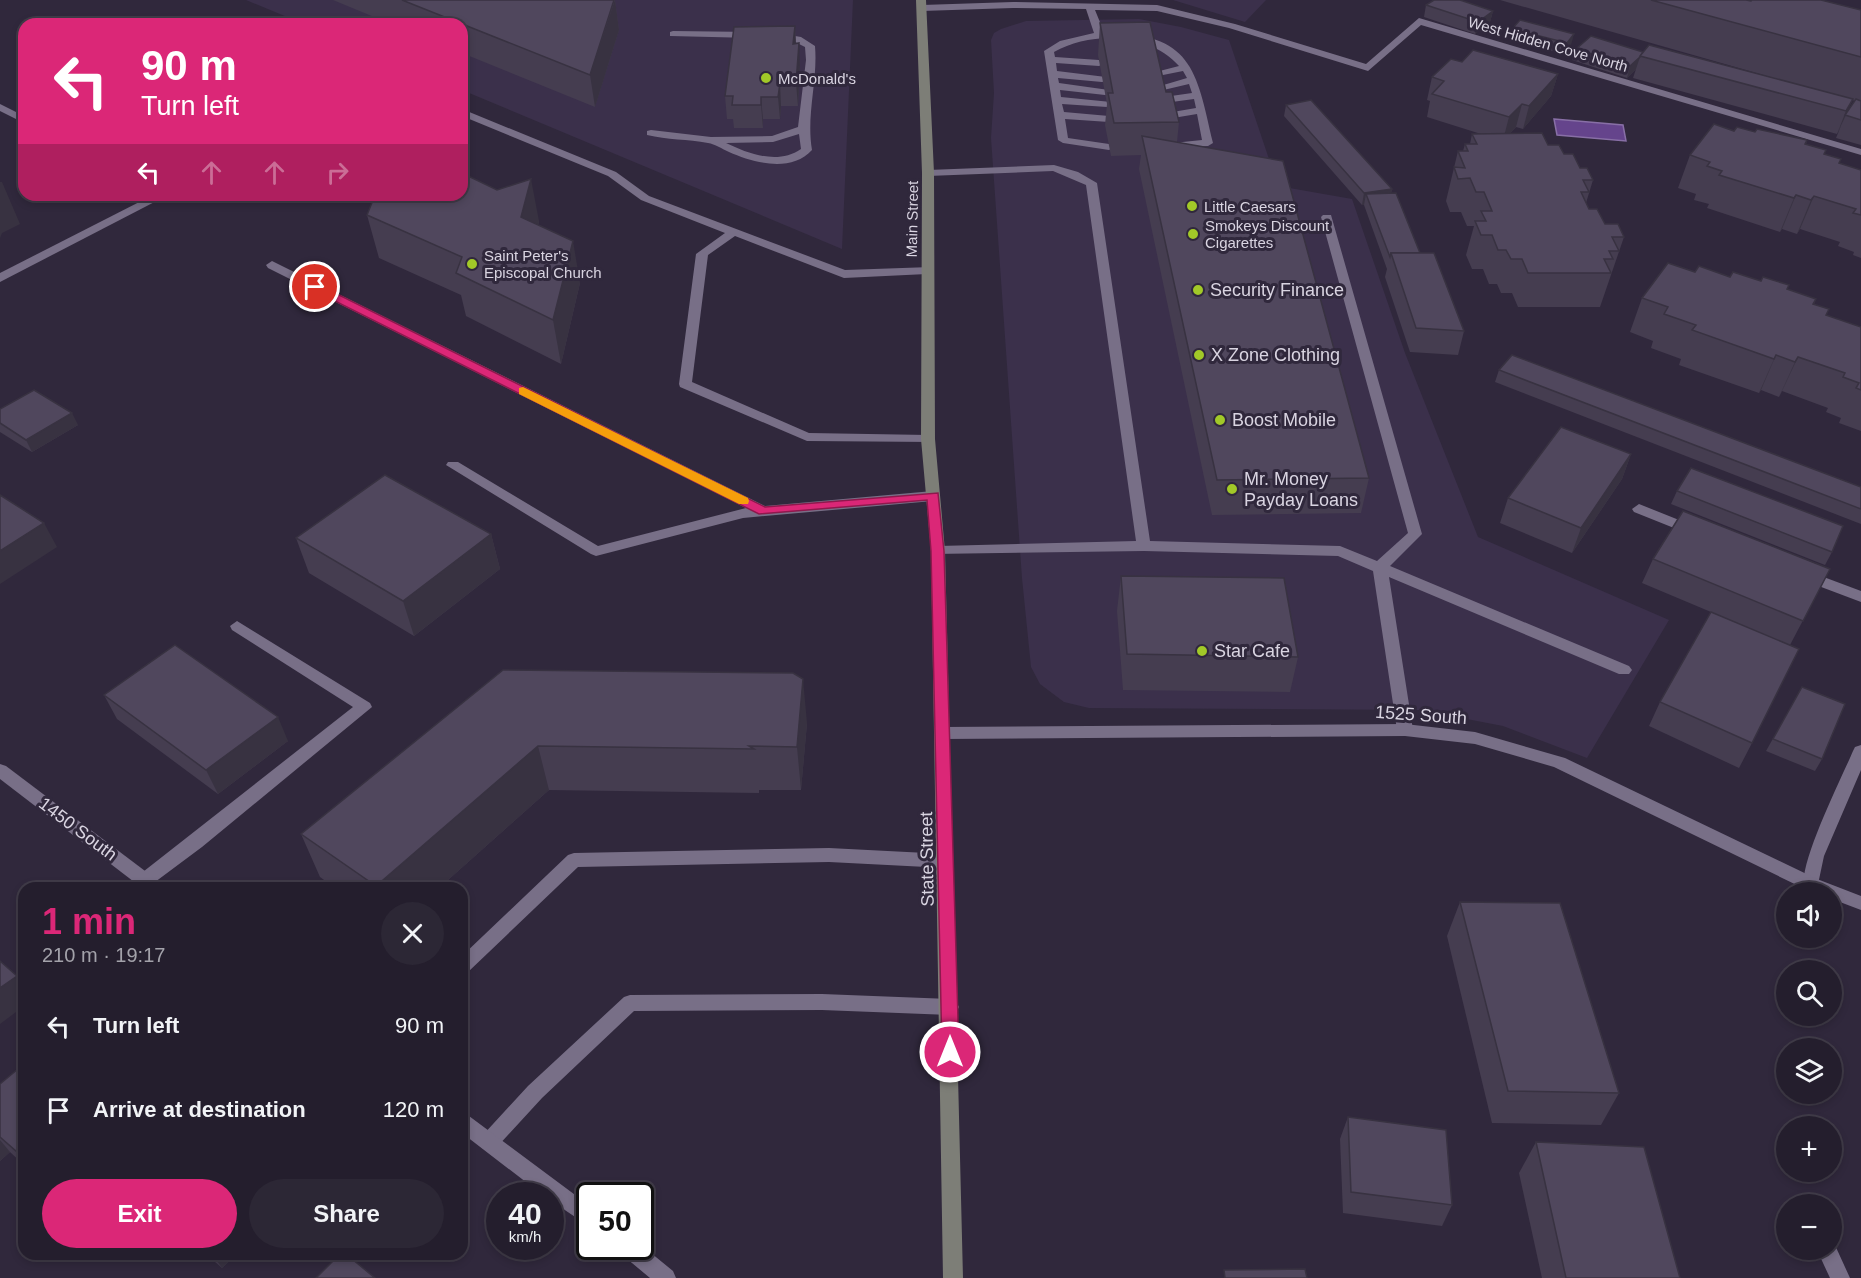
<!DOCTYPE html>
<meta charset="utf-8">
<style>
body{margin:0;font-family:Helvetica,sans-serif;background:#2c2735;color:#f1f3f6;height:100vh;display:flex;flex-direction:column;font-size:22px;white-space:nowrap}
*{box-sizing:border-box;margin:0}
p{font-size:20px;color:#a3a2aa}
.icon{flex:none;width:33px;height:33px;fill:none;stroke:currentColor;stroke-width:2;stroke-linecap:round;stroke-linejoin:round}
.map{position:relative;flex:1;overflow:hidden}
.details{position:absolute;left:18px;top:882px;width:450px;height:378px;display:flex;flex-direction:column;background:#241e2d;border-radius:18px;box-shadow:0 3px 9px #0003,0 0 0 2px #413c49}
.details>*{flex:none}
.hud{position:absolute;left:18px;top:18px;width:450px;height:183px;border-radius:18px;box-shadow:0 3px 9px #0003,0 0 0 2px #413c49;background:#db2777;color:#fff;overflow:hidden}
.fabs{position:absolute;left:1776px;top:882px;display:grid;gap:12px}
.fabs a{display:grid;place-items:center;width:66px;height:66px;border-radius:50%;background:#241e2d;box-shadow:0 3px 9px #0003,0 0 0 2px #413c49;font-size:30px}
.speed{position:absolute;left:486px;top:1182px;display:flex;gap:12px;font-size:30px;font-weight:700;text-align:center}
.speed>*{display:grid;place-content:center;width:78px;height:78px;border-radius:50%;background:#241e2d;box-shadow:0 3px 9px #0003,0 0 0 2px #413c49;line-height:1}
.speed small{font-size:15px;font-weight:400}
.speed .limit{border:3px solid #111;border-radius:9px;background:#fff;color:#111}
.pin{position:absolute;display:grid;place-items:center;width:51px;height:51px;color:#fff;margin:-26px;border:3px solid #fff;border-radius:50%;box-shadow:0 2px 6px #0007}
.me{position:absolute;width:66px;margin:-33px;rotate:0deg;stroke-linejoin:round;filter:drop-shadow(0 0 4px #0008)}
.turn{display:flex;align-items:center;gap:21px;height:126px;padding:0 24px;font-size:27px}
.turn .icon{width:78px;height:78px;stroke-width:2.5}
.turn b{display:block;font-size:42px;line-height:51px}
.lanes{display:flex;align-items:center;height:57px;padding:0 24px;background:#0003;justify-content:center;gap:30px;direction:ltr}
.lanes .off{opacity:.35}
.round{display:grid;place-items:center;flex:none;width:63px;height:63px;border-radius:32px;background:#2c2735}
.summary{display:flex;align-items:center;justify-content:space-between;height:102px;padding:0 24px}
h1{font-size:36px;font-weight:600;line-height:45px;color:#db2777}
.action{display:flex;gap:12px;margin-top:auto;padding:12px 24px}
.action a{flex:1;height:69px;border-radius:36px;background:#db2777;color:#fff;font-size:24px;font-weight:600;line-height:69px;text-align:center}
.action a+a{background:#2c2735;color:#f1f3f6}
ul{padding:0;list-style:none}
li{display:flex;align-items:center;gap:18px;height:84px;padding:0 24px}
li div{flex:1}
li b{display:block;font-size:22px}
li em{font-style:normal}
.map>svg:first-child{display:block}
.built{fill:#3b304b}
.water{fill:#65448c;stroke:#886fa6;stroke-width:1.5}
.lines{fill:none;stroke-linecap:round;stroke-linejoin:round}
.service{fill:#786f87;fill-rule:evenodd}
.minor{fill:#786f87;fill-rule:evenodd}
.tertiary{fill:#786f87;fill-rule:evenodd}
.secondary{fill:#7d7e77;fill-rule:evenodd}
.wall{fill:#453d50;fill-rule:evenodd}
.shaded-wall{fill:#383241}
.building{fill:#50475d;stroke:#383241;stroke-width:1.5}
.route{fill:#db2777;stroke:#8e194d;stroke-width:1.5}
.slow{fill:#f59e0b}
.poi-dot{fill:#a2c928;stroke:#30283c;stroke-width:2}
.labels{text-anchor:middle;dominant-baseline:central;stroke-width:6;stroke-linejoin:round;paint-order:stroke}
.far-street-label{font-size:15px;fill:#d9d4e1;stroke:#30283c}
.far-poi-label{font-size:15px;fill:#d9d4e1;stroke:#30283c;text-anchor:start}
.poi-label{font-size:18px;fill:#d9d4e1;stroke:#30283c;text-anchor:start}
.street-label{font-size:18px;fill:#d9d4e1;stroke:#30283c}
</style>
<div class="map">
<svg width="1861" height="1278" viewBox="0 0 1861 1278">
<rect width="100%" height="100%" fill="#30283c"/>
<g class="built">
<path d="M246 0H853L842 249 462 90V24H304Z"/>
<path d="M1173 0H1266L1245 22Z"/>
<path d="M1139 19 1181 27 1229 40 1278 186 1352 199 1405 353 1478 537 1669 620 1587 758 1503 726 1420 710 1089 708 1064 702 1040 684 1031 667 1022 578 991 138 994 93 991 40 994 33 1001 29 1026 21Z"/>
</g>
<path class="water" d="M1554 119 1623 125 1626 141 1557 135Z"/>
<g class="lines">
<g class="service">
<path d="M1013 2 1157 5 1235 24 1366 64 1419 18 1861 149V155L1421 25 1368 71 1229 28 1157 11 1095 10 1104 32C1192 34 1196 68 1213 143L1208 146 1169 148 1168 146 1173 143 1202 140 1197 114 1161 120 1156 117 1161 114 1196 108 1194 99 1157 104 1152 101 1157 98 1192 93 1189 84 1155 92 1150 89 1187 78 1183 71 1148 78V74L1179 66C1149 32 1092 31 1054 52L1055 57 1099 60 1104 63 1099 66 1056 63 1057 71 1106 77V81L1102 82 1058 78 1059 83 1109 90 1110 92 1105 95 1060 90 1061 97 1111 102 1112 104 1107 107 1062 104 1064 112 1109 116 1114 119 1109 122 1065 119 1068 138 1109 144 1114 147 1109 150 1063 143 1058 140 1044 51 1060 41 1094 33 1086 9 1013 8 922 11 917 8 922 5Z"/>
<path d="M673 31 753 32 758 35 753 38 670 36V32Z"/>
<path d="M777 33 801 37 815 46C818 81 806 115 812 150 791 173 754 163 729 152 722 149 715 144 708 143 688 139 667 140 647 135V131L651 130 711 137 772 136 798 127 806 60 805 47 795 42 774 38 772 36ZM799 134 801 149C778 165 749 154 726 143L773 142Z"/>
<path d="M0 104 24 116V123L0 111Z"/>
<path d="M462 109 616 172 649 196 845 270 931 267 933 270 927 274 844 278 735 236 708 255 692 382 809 433 928 435 933 436 935 439 933 442 807 441 680 387 679 384 696 254 725 233 641 200 608 176 462 116Z"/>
<path d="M1054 165 1078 172 1097 183 1150 541 1340 546 1377 561 1408 533 1321 217 1323 215H1331L1422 534 1390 566 1629 666 1632 670 1629 674H1619L1389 577 1413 730 1411 734H1399L1397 730 1373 571 1338 556 1144 551 933 554 931 551 938 546 1136 541 1086 185 1053 171 928 176 922 173 928 170Z"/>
<path d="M153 195H168L0 282V273Z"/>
<path d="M286 195H300L287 203H279V199Z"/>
<path d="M272 261 765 506 933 491 940 496 933 501 743 518 596 556 591 554 446 465 448 462H458L598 546 746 508 268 268 266 265Z"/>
<path d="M1639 504 1699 528 1701 531 1694 536 1634 512 1632 509Z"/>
<path d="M1805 570 1861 591V602L1800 579 1798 575Z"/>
<path d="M237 621 370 703 372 707 202 847 151 885 145 887 139 885 136 880 139 875 353 707 232 630 230 626Z"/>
<path d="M1861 745V770L1824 856 1817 889 1811 891 1805 889C1795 870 1843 775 1853 751L1855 747Z"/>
<path d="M829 848 946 854 952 856 954 861 952 866 946 868 829 862 578 867 468 972 462 975V956L568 855 574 853Z"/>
<path d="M822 994 950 999 956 1001 959 1007 956 1013 950 1015 822 1010 634 1011 542 1098 496 1148 489 1151 482 1148 479 1142 482 1136 528 1086 624 997 630 995Z"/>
<path d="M1832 1242 1834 1243 1850 1278H1830L1817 1250H1832Z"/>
</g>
<path class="minor" d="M1405 724 1475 732 1565 758 1817 879 1861 896V910L1832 899V892H1814L1805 889 1554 767 1475 744 1405 736 943 739 937 737 935 733 937 729 943 727Z"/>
<g class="tertiary">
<path d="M0 764 6 766 161 883 164 888H142L0 779Z"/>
<path d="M462 1113 469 1116 590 1206V1227L550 1200V1196H544L462 1133Z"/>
<path d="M640 1244 673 1271 676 1278H650L620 1253 617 1246H640Z"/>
</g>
<path class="secondary" d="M916 0H926L934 173 935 439 945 551 963 1278H943L931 551 921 439 922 173Z"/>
</g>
<g class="wall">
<path d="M333 0H615L619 30 595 107 462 53V24H391Z"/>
<path d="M1500 0H1746L1751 1 1861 10V145L1836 138 1841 126 1837 134 1633 78 1636 69 1627 78 1572 60 1576 49 1643 52 1788 82ZM1852 100 1855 101 1847 113Z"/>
<path d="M1426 5 1493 11 1490 22 1475 34 1424 17Z"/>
<path d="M1520 20 1571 45 1564 54 1509 40 1512 29Z"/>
<path d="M1100 23 1166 92 1179 122 1177 142 1369 478 1361 513 1212 515 1139 169 1141 155 1111 156 1105 125 1107 104 1098 55Z"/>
<path d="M795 26 796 43 800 65 798 106H781L780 119H763V128H734L733 119H727L725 96Z"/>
<path d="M1462 62 1558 74 1551 96 1523 129 1516 127 1510 133 1548 145 1564 154 1593 180 1586 203 1589 209 1605 224 1624 237 1600 307H1518L1512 293H1501L1497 284H1489L1483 269H1472L1466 255 1474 226H1467L1461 212H1450L1446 201 1458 151H1463L1465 144H1470L1472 134H1481L1427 117 1430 101 1427 100 1432 77Z"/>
<path d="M1286 105 1392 189 1391 193 1420 253 1464 331 1458 355 1410 352 1385 277 1387 269 1364 205H1362L1284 116Z"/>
<path d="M1734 131 1755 132 1807 140 1806 144 1825 154 1839 163 1861 170V258L1853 255 1854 252 1838 246 1840 242 1800 229 1797 234 1782 229 1780 232 1707 208 1709 204 1694 200 1696 194 1678 188 1690 155Z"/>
<path d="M497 190 539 221 538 225 580 283 561 364 466 316 461 295 379 258 367 215Z"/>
<path d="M1695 272 1730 277 1787 289 1816 299 1814 304 1826 315 1861 327V431L1839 423 1841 418 1826 412 1828 408 1782 391 1779 397 1761 390 1759 393 1679 365 1681 359 1651 348 1653 341 1630 332 1642 298Z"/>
<path d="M1499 370 1861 487V524L1495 382Z"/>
<path d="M0 409 78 425 32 452 0 432Z"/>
<path d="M1631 454 1622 479 1572 553 1500 523 1508 498Z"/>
<path d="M1677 491 1832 552 1825 565 1671 504Z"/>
<path d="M491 534 500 569 414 636 309 573 296 538Z"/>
<path d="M1653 559 1830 569 1790 645 1752 743 1739 768 1649 726 1660 702 1711 612 1642 583Z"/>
<path d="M1121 576 1298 657 1290 692 1123 690 1117 611Z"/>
<path d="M503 670 807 723 801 790H759V793L549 790 439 888H335L320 877 301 834Z"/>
<path d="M1802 687 1822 759 1815 771 1766 751Z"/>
<path d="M104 695 288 741 218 794 117 719Z"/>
<path d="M1460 902 1619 1093 1601 1125 1492 1123 1447 936Z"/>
<path d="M24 1064V1165L10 1152 0 1161V1084Z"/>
<path d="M1348 1117 1452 1205 1442 1226 1343 1213 1340 1139Z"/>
<path d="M1536 1142 1680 1278H1542L1519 1173Z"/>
<path d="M206 1254H237L222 1268Z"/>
</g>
<g class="shaded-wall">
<path d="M615 0 619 30 595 107 590 75Z"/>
<path d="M1493 11 1490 22 1475 34 1478 22Z"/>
<path d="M795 26 796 49 793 44Z"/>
<path d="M1574 34 1571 45 1564 54 1567 43Z"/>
<path d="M799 43 800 65 798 106 796 83Z"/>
<path d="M1640 57 1636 69 1627 78 1630 66Z"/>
<path d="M1558 74 1551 96 1523 129 1529 106Z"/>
<path d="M780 83 781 106 780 119 778 97Z"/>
<path d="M761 97 763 119V128L761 105Z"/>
<path d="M1853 99 1846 115 1837 134 1846 111Z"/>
<path d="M1522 104 1516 127 1503 140 1509 117Z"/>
<path d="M531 179 539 221 530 260 521 217Z"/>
<path d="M0 182H2L20 224 2 233 0 238Z"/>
<path d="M1392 189 1389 201 1366 194 1364 205H1362L1364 193Z"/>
<path d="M1796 195 1782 229 1780 232 1794 198Z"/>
<path d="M1814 196 1800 229 1797 234 1811 200Z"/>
<path d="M573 241 580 283 561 364 553 320Z"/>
<path d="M1776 355 1761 390 1759 393 1774 359Z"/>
<path d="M1798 357 1782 391 1779 397 1795 362Z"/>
<path d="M72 413 78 425 32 452 26 440Z"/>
<path d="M1631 454 1622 479 1572 553 1581 528Z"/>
<path d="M44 523 57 547 0 584V551Z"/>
<path d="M491 534 500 569 414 636 403 601Z"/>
<path d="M803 679 807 723 801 790 797 747Z"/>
<path d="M278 717 288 741 218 794 206 770Z"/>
<path d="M538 746 549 790 439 888H377L376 886Z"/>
<path d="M17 976 24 986V1006L0 1024V988Z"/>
<path d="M0 1140 10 1152 0 1161Z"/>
<path d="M212 1254H237L222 1268Z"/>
</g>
<g class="building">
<path d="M402 0H614L590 75Z"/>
<path d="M1434 0H1460L1493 11 1478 22 1426 5Z"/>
<path d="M1651 0H1746L1751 1 1752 0H1821L1861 10V57Z"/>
<path d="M1520 20 1574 34 1567 43 1512 29Z"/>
<path d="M1150 22 1166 92H1172L1179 122 1114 123 1108 93H1113L1100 23Z"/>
<path d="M795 26 793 44 799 43 796 83H780L778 97H761V105H732L733 96H725L734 27Z"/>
<path d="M1591 36 1643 52 1640 57 1630 66 1576 49Z"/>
<path d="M1649 45 1853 99 1846 111 1640 56Z"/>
<path d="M1473 50 1558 74 1529 106 1522 104 1509 117 1432 94 1444 81 1432 77 1451 59 1462 62Z"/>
<path d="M1856 99 1861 101V120L1845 115Z"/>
<path d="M1311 100 1392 189 1364 193 1286 105Z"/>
<path d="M1714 124 1734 131 1737 127 1755 132 1757 129 1807 140 1805 144 1826 150 1824 154 1841 159 1839 163 1861 170V215L1853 213 1856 209 1814 196 1811 200 1796 195 1794 198 1719 175 1722 171 1707 166 1710 162 1690 155Z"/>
<path d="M1542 133 1548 145H1559L1564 154H1573L1580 168H1587L1593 180H1583L1589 192H1581L1589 209H1597L1605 224H1618L1624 237H1612L1619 251H1609L1613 259H1604L1611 273H1528L1522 259H1511L1506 250H1498L1492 235H1481L1475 221H1486L1481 211H1492L1484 192H1476L1470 178 1458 179 1454 167 1465 168 1458 151H1468L1465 144H1477L1472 134Z"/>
<path d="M1142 136 1283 161 1369 478 1217 480Z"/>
<path d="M462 173 497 190 531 179 521 217 573 241 553 320 456 273 462 257 367 215 375 195H462Z"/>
<path d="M1396 193 1420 253H1391L1390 257 1366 194Z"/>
<path d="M1391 253H1434L1464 331 1416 328Z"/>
<path d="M1668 263 1695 272 1699 266 1730 277 1733 272 1761 281 1763 277 1789 285 1787 289 1816 299 1813 304 1829 309 1826 315 1861 327V390L1856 388 1859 383 1843 377 1845 373 1798 357 1795 362 1776 355 1774 359 1692 330 1696 325 1664 314 1668 307 1642 298Z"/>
<path d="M1512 355 1861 487V509L1499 370Z"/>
<path d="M34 390 72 413 26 440 0 423V409Z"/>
<path d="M1561 427 1631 454 1581 528 1508 498Z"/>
<path d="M1691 468 1843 526 1832 552 1677 491Z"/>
<path d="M385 475 491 534 403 601 296 538Z"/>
<path d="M0 495 44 523 0 551Z"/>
<path d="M1683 511 1830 569 1803 621 1653 559Z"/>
<path d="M1121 576 1284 578 1298 657 1127 654Z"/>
<path d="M1711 612 1799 649 1752 743 1660 702Z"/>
<path d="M175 645 278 717 206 770 104 695Z"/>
<path d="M503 670 793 673 803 679 797 747 749 746 754 749 538 746 376 886 301 834Z"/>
<path d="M1802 687 1845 704 1822 759 1773 739Z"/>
<path d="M1460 902 1560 903 1619 1093 1508 1091Z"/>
<path d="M0 961 17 976 0 988Z"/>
<path d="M24 1064V1158L0 1137V1084Z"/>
<path d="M1348 1117 1446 1130 1452 1205 1351 1192Z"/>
<path d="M1536 1142 1644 1147 1680 1278H1566Z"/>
<path d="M340 1254H346L375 1278H316Z"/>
<path d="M1305 1269 1307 1278H1225L1224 1270Z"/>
</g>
<path class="route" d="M315 283 765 507 938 493 944 551 959 1052 956 1058 950 1060 944 1058 942 1052 931 551 927 500 759 514 311 289V284Z"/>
<path class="slow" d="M523 387 748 498 749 501 748 504H739L519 394V388Z"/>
<g class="poi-dot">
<circle cx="766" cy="78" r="6"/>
<circle cx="1192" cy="206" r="6"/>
<circle cx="1193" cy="234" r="6"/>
<circle cx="472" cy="264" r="6"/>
<circle cx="1198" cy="290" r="6"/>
<circle cx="1199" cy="355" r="6"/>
<circle cx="1220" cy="420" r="6"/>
<circle cx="1232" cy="489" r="6"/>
<circle cx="1202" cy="651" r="6"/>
</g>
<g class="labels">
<g class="far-street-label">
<text transform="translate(1548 44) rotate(16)">West Hidden Cove North</text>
<text transform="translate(912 219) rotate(-89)">Main Street</text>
</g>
<g class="far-poi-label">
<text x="778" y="78">McDonald's</text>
<text x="1204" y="206">Little Caesars</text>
<text x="1205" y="225">Smokeys Discount<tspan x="1205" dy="17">Cigarettes</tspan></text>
<text x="484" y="255">Saint Peter's<tspan x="484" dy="17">Episcopal Church</tspan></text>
</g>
<g class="poi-label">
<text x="1210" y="290">Security Finance</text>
<text x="1211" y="355">X Zone Clothing</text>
<text x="1232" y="420">Boost Mobile</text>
<text x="1244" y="479">Mr. Money<tspan x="1244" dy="21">Payday Loans</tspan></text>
<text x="1214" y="651">Star Cafe</text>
</g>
<g class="street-label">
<text transform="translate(1421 715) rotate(4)">1525 South</text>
<text transform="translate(78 829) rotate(37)">1450 South</text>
<text transform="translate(927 859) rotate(-91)">State Street</text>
</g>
</g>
</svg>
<div class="fabs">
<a><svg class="icon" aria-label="sound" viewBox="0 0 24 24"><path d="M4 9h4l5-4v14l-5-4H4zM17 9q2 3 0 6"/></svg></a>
<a><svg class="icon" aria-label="search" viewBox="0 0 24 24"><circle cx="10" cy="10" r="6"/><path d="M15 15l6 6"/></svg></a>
<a><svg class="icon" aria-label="layers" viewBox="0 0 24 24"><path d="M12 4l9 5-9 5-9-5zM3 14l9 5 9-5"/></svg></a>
<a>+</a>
<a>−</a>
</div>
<div class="speed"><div>40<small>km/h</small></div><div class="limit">50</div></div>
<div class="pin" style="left:315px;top:287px;background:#d93025"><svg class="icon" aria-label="arrive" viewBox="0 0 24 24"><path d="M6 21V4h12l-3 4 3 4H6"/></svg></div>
<svg class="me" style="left:950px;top:1052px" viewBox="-20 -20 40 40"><circle r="17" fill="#db2777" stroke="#fff" stroke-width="3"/><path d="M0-11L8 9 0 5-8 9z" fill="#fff"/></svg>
<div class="hud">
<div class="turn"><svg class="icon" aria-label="left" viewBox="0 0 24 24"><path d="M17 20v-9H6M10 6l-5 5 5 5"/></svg><div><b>90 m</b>Turn left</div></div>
<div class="lanes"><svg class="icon" aria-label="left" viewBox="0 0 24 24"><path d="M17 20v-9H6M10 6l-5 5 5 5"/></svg><svg class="icon off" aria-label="ahead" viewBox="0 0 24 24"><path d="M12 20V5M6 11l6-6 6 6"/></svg><svg class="icon off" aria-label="ahead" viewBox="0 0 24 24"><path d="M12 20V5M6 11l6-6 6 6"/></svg><svg class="icon off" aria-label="right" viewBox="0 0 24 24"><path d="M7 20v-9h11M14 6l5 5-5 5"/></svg></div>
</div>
<section class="details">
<div class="summary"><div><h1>1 min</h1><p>210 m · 19:17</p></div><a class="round"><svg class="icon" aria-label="close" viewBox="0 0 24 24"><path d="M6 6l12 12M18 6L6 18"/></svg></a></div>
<ul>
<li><svg class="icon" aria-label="left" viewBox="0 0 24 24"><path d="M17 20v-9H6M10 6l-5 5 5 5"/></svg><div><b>Turn left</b></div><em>90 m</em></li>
<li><svg class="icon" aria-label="arrive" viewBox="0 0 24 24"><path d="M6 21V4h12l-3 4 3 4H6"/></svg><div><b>Arrive at destination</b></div><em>120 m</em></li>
</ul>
<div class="action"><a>Exit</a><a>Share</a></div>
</section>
</div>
